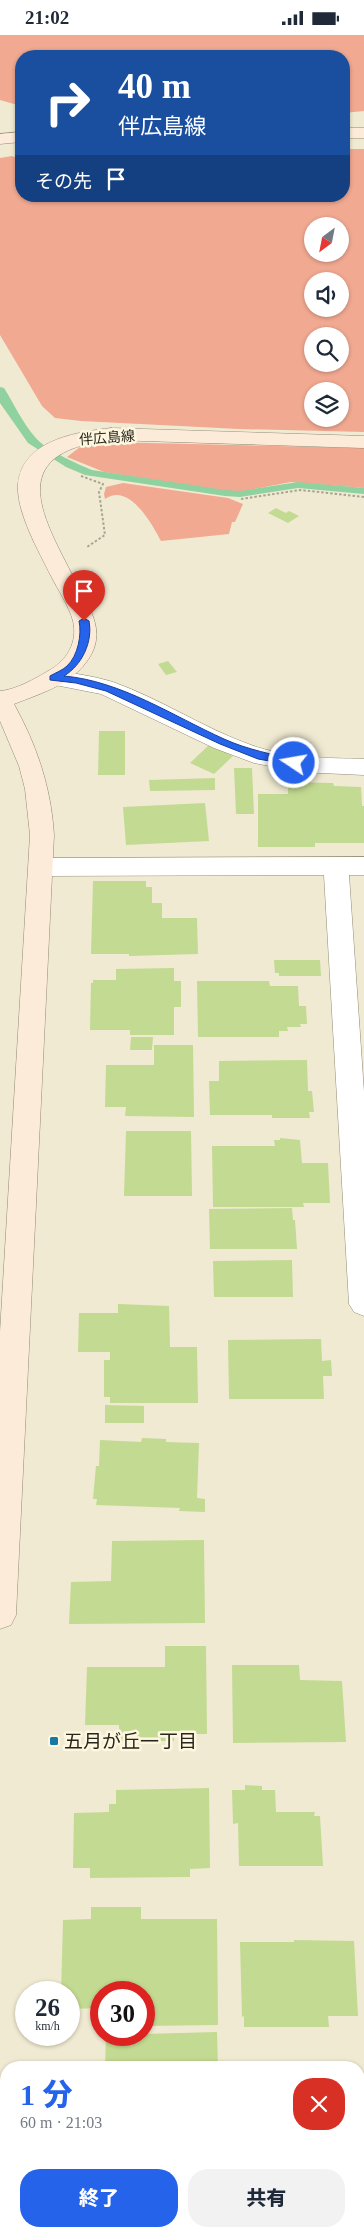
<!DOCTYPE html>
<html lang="ja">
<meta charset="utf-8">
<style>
body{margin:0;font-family:"Times New Roman","Noto Sans JP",serif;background:#f2f2f3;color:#1f2937;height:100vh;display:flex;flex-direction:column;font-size:19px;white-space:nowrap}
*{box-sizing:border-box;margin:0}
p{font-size:16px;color:#747a83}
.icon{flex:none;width:28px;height:28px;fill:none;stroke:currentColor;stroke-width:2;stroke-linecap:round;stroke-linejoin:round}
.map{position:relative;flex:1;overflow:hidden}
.sheet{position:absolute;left:0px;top:2026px;width:365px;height:176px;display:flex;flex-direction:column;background:#fff;border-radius:20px 20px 0 0;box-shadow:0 1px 4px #0004}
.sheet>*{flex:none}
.guide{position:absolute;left:15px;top:15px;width:335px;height:152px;border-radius:20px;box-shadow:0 1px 4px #0004;background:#1a4fa0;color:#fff;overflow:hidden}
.needle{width:32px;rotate:212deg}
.fabs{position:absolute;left:304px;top:182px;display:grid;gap:10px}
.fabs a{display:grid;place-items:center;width:45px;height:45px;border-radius:50%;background:#fff;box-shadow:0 1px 4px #0004;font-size:25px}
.speed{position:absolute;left:15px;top:1946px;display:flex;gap:10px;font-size:25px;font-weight:700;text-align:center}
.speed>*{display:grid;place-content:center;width:65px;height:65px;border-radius:50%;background:#fff;box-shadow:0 1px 4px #0004;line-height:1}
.speed small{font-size:12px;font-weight:400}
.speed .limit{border:8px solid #d22;background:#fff;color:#111}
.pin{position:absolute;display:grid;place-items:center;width:42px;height:42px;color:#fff;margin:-51px -21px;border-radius:50% 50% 50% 0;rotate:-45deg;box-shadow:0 0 5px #0007}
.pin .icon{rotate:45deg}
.me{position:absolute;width:55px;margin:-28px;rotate:282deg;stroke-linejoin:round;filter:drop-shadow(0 0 4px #0008)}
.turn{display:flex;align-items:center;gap:18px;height:105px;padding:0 20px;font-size:22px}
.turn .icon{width:65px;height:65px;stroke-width:2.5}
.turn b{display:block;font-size:35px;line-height:42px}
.then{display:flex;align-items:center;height:48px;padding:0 20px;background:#0003;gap:10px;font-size:19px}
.round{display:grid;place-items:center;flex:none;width:52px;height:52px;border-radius:20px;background:#f2f2f3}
.headline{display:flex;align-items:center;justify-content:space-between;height:85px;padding:0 20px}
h1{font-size:30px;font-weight:800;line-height:38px;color:#2563eb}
.button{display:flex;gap:10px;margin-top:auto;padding:10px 20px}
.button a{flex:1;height:58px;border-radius:20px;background:#2563eb;color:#fff;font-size:20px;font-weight:800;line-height:58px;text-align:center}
.button a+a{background:#f2f2f3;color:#1f2937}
.status{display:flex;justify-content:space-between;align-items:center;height:35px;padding:0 25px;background:#fff;direction:ltr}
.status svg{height:14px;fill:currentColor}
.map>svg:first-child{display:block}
.green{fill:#f1a991;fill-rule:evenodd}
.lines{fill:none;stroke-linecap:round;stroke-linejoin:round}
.stream{fill:#8fd19f;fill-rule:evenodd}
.building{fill:#c3da92}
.street-casing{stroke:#918b75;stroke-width:1}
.secondary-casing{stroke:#918b75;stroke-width:1}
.path{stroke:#a8a491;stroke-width:2;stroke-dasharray:2.5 2;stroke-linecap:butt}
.street{fill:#fff;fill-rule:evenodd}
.secondary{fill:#fdebd9;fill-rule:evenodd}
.route{fill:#2563eb;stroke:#184099}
.poi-dot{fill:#1878a5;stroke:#fef7df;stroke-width:2}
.labels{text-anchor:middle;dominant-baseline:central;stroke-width:5;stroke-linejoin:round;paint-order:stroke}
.far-street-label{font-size:14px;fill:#27251c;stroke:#fef7df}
.near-poi-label{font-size:19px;fill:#27251c;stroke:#fef7df;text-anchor:start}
</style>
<div class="status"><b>21:02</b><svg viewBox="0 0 49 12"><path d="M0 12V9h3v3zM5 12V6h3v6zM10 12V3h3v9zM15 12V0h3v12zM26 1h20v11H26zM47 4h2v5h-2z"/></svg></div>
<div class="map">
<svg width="364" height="2202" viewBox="0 0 364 2202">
<rect width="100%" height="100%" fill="#f0ead2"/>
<g class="green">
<path d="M0 0H364V76L344 78V21H21V71L0 65Z"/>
<path d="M344 114H364V397L239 394 81 386 55 383 42 371 0 300V123L12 121 21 125V161H344ZM312 191H340V219H312ZM312 246H340V274H312ZM312 301H340V329H312ZM312 356H340V384H312Z"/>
<path d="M106 407 364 413V453L291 447 244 456H225L104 437 67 422 80 412Z"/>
<path d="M123 448 228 463 243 469 235 487H232L229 499 161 506C152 489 129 447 105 464L104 459 106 452Z"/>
</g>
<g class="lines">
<path class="stream" d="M0 352 4 353C14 369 22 387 35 402 44 414 77 429 92 435L225 455 240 456 298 447 364 453V459L298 453 240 462 225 461 85 440 66 432 28 408 0 368Z"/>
</g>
<g class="building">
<path d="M276 473 286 478 289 476 299 481 288 488 268 478Z"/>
<path d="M168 626 177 637 166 640 158 629Z"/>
<path d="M99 696H125V740H98Z"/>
<path d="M209 710 233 721 214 739 190 728Z"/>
<path d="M234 733H252L254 779H236Z"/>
<path d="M215 743V755L150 756 149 745Z"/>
<path d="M288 747 333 748 334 751 361 752 362 771H364V808H315V812H258V759H288Z"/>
<path d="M205 768 209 806 126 810 123 772Z"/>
<path d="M93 846H146V852H152V868H162V883H197L198 919 129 921V919H91Z"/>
<path d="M274 925H320L321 941H279V938H275Z"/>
<path d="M174 933V946H181V972H174V1000H130V995H90L91 948H93V945H116V934Z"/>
<path d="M197 946H269L270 951H298L299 971H306L307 989H300L301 992H287L288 996H279V1002H198Z"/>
<path d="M131 1002H153L152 1015H130Z"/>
<path d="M154 1010H193L194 1082 125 1081 126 1072H105L106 1030H154Z"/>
<path d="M307 1025 308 1056H312L314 1077H309L310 1083H272V1080H210L209 1046H219V1026Z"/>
<path d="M126 1096H191L192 1161H124Z"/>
<path d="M280 1103 300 1105 302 1128H328L330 1168H303L304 1172H213L212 1111H275L274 1105H280Z"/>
<path d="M292 1173 293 1185H295L297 1214H210L209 1174Z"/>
<path d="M292 1225 293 1262H214L213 1226Z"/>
<path d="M118 1269 169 1271 170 1312H197L198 1368H110V1362H104V1325H110V1317H78L79 1278H118Z"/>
<path d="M321 1304 322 1326 331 1325 332 1341H323L324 1364H229L228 1305Z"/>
<path d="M105 1370 144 1371V1388H105Z"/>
<path d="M142 1403 166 1404V1407L199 1408 197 1463 205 1464V1477L179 1476 180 1473 96 1470 97 1464H93L96 1431H99L100 1405 141 1407Z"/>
<path d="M204 1505 205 1588 69 1589 71 1547 111 1546 112 1506Z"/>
<path d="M165 1611H206L207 1699H174V1706H119V1690H85L87 1632H165Z"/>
<path d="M232 1630H299L300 1645 342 1646 346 1707 233 1708Z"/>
<path d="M245 1750 262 1751V1755H275L276 1777H315L314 1781H320L323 1831H239L238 1788 233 1789 232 1755H245Z"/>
<path d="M209 1753 210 1833 190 1834V1842L90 1843V1833H73L74 1778 109 1777V1769H116V1755Z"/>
<path d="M91 1872H141V1884H217L218 1990 144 1991V1958H101V1973L69 1974V1958H61L63 1885 91 1884Z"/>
<path d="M294 1905 354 1906 358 1981H328L329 1992H244V1981L242 1982 240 1907H294Z"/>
<path d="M217 1997 218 2032H105L106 2000Z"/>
<path d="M364 2056V2154H359V2057Z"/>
</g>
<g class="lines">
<defs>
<g id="street">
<path d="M53 636C73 638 93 641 113 647 161 664 203 693 251 710 287 723 326 723 364 724V740L300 737 254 728 214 713 101 659 45 648 41 643 45 638Z"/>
<path d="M364 822V840H349L364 1057V1281L354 1277 349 1269 324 840 41 841 32 838 29 832 32 826 41 823Z"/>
<path d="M359 2177H364V2202H342L340 2196H359Z"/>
<path d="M0 2178H6V2196H263L261 2202H0Z"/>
</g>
<g id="secondary">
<rect x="344" y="93" width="20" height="10"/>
<path d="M21 97V107L0 109V99Z"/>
<path d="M111 393 364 401V413L111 405C0 418 44 484 78 551 89 572 104 594 92 618 77 648 42 658 14 669 37 711 51 752 54 800L16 1580 11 1590 0 1594V1297L30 800 25 754 19 731 0 686V656C15 655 35 644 48 636 67 626 78 607 73 586 69 571 58 555 51 541 39 517 16 477 18 449 22 405 77 397 111 393Z"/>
</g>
</defs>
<use href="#street" class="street-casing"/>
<use href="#secondary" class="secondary-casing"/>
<g class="path">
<path d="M81 441 103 449 99 457 105 500 87 512"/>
<path d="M241 464 300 455 364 462"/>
</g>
<use href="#street" class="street"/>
<use href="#secondary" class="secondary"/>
</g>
<path class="route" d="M84 583 89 586C93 607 82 630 64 641 121 646 173 681 224 704 248 715 273 719 298 726V731L258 724 220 709 106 656 76 648 50 645V641C55 638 63 635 67 631 78 621 82 599 79 586Z"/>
<rect class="poi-dot" x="49" y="1701" width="10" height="10" rx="2.5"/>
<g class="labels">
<g class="far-street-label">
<text transform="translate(107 403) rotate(-4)">伴広島線</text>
</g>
<g class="near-poi-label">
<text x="64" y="1706">五月が丘一丁目</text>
</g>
</g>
</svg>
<div class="fabs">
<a><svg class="needle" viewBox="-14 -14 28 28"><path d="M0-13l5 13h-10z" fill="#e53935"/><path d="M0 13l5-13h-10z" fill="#747a83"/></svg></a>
<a><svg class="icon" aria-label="sound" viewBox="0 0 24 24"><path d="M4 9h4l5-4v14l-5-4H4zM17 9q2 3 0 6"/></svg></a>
<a><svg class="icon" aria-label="search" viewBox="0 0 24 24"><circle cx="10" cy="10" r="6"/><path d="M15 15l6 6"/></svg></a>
<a><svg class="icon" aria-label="layers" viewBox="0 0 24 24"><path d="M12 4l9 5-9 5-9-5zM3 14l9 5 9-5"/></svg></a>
</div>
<div class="speed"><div>26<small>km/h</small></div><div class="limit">30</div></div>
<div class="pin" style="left:84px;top:586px;background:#d93025"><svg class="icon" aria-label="arrive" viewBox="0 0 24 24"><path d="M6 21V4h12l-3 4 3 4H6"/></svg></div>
<svg class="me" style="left:294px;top:728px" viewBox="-20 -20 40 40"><circle r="17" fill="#2563eb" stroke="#fff" stroke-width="3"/><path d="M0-11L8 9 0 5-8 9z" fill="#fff"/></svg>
<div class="guide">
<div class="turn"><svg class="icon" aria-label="right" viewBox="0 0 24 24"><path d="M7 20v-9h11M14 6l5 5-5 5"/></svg><div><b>40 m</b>伴広島線</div></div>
<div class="then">その先<svg class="icon" aria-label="arrive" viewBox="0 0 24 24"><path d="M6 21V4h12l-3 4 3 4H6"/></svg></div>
</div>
<section class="sheet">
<div class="headline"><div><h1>1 分</h1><p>60 m · 21:03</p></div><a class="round" style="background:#d93025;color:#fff"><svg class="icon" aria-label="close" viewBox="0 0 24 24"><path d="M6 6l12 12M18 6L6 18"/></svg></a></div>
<div class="button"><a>終了</a><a>共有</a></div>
</section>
</div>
